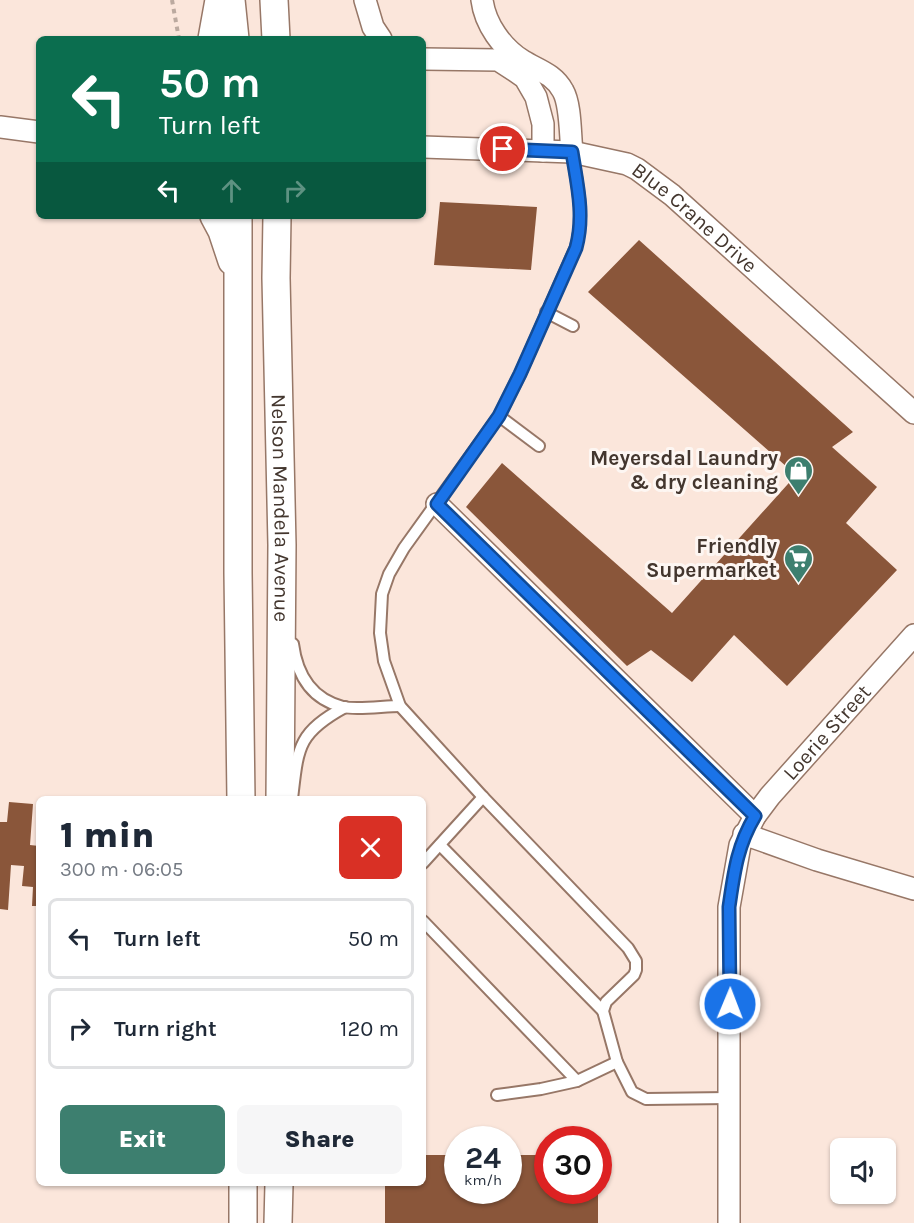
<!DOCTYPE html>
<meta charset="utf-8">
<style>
body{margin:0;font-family:Karla,sans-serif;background:#f6f6f7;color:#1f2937;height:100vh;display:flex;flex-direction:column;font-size:22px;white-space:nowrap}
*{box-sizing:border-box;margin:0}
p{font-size:20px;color:#747a83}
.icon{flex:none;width:33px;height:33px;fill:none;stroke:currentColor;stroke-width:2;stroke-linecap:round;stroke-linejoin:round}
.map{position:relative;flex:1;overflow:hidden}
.details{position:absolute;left:36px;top:796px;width:390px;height:390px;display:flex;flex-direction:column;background:#fff;border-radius:9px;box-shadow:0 2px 4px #0004}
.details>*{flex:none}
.hud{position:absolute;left:36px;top:36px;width:390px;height:183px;border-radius:9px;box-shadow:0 2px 4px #0004;background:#0b6e4f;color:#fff;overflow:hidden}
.tools{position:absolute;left:830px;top:1138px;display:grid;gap:12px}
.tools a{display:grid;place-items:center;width:66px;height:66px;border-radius:9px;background:#fff;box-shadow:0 2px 4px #0004;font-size:30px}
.speed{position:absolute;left:444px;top:1126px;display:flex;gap:12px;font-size:30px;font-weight:700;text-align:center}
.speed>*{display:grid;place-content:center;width:78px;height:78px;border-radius:50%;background:#fff;box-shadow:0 2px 4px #0004;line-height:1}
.speed small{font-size:15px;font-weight:400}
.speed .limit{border:9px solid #d22;background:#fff;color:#111}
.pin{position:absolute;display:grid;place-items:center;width:51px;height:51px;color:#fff;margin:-26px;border:3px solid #fff;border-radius:50%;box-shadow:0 2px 6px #0007}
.me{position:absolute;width:66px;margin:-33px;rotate:1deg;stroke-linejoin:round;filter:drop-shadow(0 0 4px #0008)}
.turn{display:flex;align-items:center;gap:21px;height:126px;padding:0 24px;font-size:27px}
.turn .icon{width:78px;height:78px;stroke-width:2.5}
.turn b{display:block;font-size:42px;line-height:51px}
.lanes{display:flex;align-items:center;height:57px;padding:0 24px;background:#0003;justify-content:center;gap:30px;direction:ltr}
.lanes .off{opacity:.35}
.round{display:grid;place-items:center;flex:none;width:63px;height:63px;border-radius:9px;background:#f6f6f7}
.head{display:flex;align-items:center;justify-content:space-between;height:102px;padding:0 24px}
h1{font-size:36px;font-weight:800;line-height:45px}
.primary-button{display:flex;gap:12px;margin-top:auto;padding:12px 24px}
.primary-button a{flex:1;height:69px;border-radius:9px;background:#3d7f6f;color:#fff;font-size:24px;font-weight:800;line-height:69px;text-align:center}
.primary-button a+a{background:#f6f6f7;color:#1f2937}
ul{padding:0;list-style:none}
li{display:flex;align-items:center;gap:18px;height:81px;margin:0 12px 9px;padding:0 12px;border:3px solid #e0e1e3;border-radius:9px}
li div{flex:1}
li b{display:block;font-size:22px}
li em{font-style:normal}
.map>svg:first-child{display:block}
.building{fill:#8a563a}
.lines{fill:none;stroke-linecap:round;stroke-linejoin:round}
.service-casing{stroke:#977767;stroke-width:14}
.minor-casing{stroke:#977767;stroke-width:24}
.tertiary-casing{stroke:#977767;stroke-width:30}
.path{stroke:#bba99f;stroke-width:4;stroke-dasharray:4.5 4.5;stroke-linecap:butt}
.service{stroke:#fff;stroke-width:10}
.minor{stroke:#fff;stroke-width:21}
.tertiary{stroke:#fff;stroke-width:27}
.route-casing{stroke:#114b97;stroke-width:15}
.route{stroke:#1a73e8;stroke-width:10}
.labels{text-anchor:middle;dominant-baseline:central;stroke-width:6;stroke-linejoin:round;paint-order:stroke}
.street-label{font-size:21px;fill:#43362e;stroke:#fdf6f2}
.poi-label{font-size:21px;font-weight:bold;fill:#43362e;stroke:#fdf6f2;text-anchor:end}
</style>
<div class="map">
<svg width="914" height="1223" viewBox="0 0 914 1223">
<rect width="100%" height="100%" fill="#fbe6db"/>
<g class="building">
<path d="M440 202 537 207 531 270 434 265Z"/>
<path d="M639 240 853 432 832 447 877 487 846 523 897 570 787 686 734 635 692 682 651 650 627 666 466 507 502 463 672 613 796 475 588 292Z"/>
<path d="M9 802 33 804 30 845 39 846V906H32L33 887 22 886 24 866 11 865 8 910 0 909V822H7Z"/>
<path d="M423 1155H458V1191H508V1155H548V1191H598V1223H385V1184H423Z"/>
</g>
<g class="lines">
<defs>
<g id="service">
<path d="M572 152C577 184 585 215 576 247L520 374 499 416 404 548 389 574 382 594 380 633 384 661 400 706 483 797 628 948 636 961V970L634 975 606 1002 603 1011 617 1062 632 1092 646 1099 729 1098"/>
<path d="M546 312 573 326"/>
<path d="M499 416 539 446"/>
<path d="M293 644C297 675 311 699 343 707 358 710 384 706 400 706"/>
<path d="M292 799C298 748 297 733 345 707"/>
<path d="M440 845 603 1011"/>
<path d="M423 863 483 797"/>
<path d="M423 921 577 1081"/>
<path d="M497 1095 541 1089 577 1081 617 1062"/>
</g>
<g id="minor">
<path d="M365 0 373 27 381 39"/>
<path d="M482 0C485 24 502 48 523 61 538 70 554 74 563 91 571 105 570 135 572 152"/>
<path d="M423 59 498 60 515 71 525 78 536 97 543 124V151"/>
<path d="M0 127 39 132"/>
<path id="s1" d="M423 147 572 152 627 164 637 169 672 195 914 413"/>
<path d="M437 504 755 816"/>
<path d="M744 834 817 860 914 889"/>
<path id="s2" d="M729 1223V907L740 845 755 816 770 796 914 635"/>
</g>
<g id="tertiary">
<path d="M231 0 235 39"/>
<path d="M274 0 276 39"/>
<path d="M212 39 219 0"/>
<path d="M214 216 222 231 232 261"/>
<path d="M238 216V573L241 800"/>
<path id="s3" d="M277 216 276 278 282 545 280 800"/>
<path d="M243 1223V1184"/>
<path d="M278 1223 279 1184"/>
</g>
</defs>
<use href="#service" class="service-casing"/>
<use href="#minor" class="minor-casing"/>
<use href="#tertiary" class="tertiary-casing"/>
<path class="path" d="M172 0 179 39"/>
<use href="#service" class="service"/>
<use href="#minor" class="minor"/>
<use href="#tertiary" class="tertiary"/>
</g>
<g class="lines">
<defs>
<path id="route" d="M503 149 572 152C577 184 585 215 576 248L520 374 499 416 437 504 755 816C737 846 734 873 729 907L730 1004"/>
</defs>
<use href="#route" class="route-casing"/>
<use href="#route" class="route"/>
</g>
<defs>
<symbol id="shop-pin" viewBox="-11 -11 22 30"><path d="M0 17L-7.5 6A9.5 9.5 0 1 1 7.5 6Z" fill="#3d7f6f" stroke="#fdf6f2"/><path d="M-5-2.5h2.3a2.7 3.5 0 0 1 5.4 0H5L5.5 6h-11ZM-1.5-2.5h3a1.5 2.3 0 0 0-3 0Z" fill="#fff"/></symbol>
<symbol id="supermarket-pin" viewBox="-11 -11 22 30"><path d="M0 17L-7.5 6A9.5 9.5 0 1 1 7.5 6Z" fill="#3d7f6f" stroke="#fdf6f2"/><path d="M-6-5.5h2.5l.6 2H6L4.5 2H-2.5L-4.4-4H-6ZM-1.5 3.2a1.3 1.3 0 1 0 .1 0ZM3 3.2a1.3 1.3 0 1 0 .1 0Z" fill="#fff"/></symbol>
</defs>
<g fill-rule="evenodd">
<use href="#shop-pin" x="782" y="454" width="33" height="45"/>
<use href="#supermarket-pin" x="782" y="542" width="33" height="45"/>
</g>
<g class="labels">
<g class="street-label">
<text stroke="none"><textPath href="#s1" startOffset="292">Blue Crane Drive</textPath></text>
<text stroke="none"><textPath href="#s3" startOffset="292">Nelson Mandela Avenue</textPath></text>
<text stroke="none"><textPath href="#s2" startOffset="522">Loerie Street</textPath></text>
</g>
<g class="poi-label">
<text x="778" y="458">Meyersdal Laundry<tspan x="778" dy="24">&amp; dry cleaning</tspan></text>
<text x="777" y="546">Friendly<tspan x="777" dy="24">Supermarket</tspan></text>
</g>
</g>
</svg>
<div class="tools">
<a><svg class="icon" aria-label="sound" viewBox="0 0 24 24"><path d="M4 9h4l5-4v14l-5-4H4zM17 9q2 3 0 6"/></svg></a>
</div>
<div class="speed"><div>24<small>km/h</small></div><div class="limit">30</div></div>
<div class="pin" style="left:503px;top:149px;background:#d93025"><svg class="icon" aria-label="arrive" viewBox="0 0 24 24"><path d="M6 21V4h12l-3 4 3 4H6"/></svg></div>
<svg class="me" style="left:730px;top:1004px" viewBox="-20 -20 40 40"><circle r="17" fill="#1a73e8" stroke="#fff" stroke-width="3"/><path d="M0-11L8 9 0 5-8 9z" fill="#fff"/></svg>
<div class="hud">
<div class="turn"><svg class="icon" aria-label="left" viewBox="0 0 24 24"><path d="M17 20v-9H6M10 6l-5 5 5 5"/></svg><div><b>50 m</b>Turn left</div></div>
<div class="lanes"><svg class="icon" aria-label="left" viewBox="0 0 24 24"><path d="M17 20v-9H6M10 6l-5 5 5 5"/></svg><svg class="icon off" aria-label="ahead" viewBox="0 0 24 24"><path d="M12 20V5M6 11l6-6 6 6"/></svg><svg class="icon off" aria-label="right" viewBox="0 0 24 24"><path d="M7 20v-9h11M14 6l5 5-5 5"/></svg></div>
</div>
<section class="details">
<div class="head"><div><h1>1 min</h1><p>300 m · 06:05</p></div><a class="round" style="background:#d93025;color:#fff"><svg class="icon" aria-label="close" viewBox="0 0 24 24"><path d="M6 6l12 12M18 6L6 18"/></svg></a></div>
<ul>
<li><svg class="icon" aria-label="left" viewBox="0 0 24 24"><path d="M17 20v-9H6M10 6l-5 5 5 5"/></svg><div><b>Turn left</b></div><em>50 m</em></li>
<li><svg class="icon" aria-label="right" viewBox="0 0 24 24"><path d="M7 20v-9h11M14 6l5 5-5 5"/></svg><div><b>Turn right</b></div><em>120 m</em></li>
</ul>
<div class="primary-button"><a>Exit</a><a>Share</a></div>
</section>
</div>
